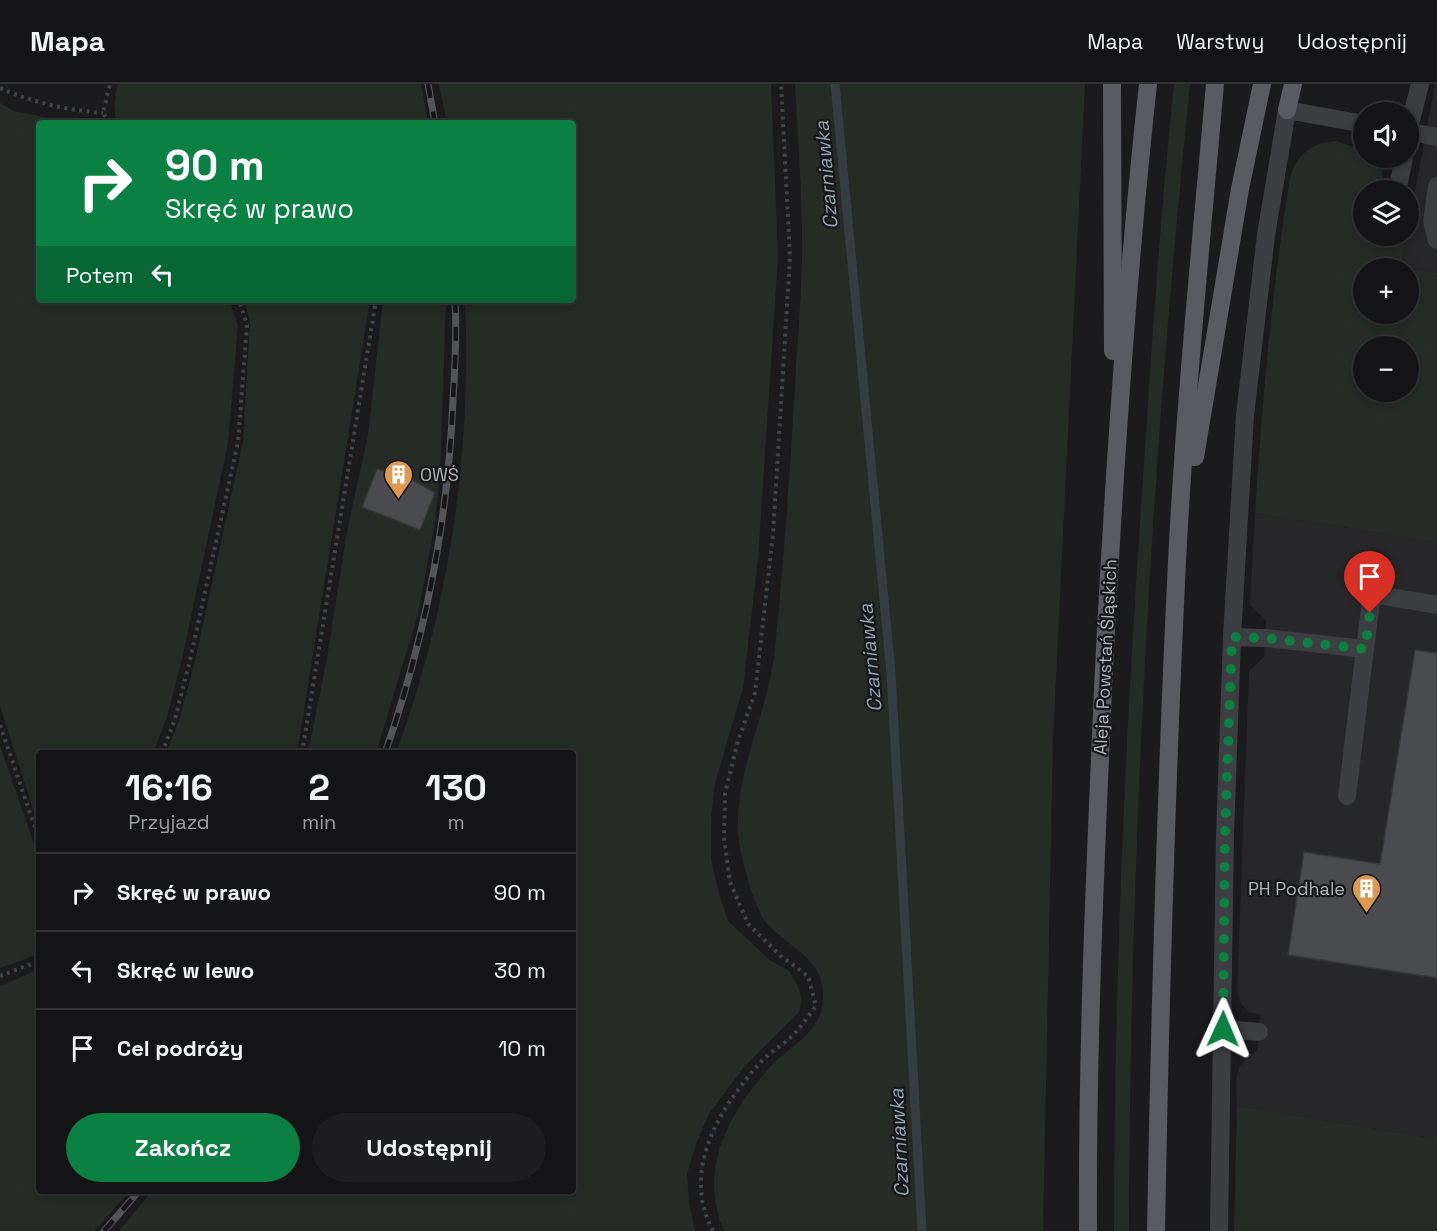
<!DOCTYPE html>
<html lang="pl">
<meta charset="utf-8">
<style>
body{margin:0;font-family:"Space Grotesk",sans-serif;background:#1d1d1f;color:#f1f3f6;height:100vh;display:flex;flex-direction:column;font-size:22px;white-space:nowrap}
*{box-sizing:border-box;margin:0}
p{font-size:20px;color:#9d9ea1}
.icon{flex:none;width:33px;height:33px;fill:none;stroke:currentColor;stroke-width:2;stroke-linecap:round;stroke-linejoin:round}
.map{position:relative;flex:1;overflow:hidden}
.side{position:absolute;left:36px;top:666px;width:540px;height:444px;display:flex;flex-direction:column;background:#141416;border-radius:6px;box-shadow:0 3px 15px #0003,0 0 0 2px #333335}
.side>*{flex:none}
.hud{position:absolute;left:36px;top:36px;width:540px;height:183px;border-radius:6px;box-shadow:0 3px 15px #0003,0 0 0 2px #333335;background:#0b8043;color:#fff;overflow:hidden}
.buttons{position:absolute;left:1353px;top:18px;display:grid;gap:12px}
.buttons a{display:grid;place-items:center;width:66px;height:66px;border-radius:50%;background:#141416;box-shadow:0 3px 15px #0003,0 0 0 2px #333335;font-size:30px}
.pin{position:absolute;display:grid;place-items:center;width:51px;height:51px;color:#fff;margin:-62px -26px;border-radius:50% 50% 50% 0;rotate:-45deg;box-shadow:0 0 6px #0007}
.pin .icon{rotate:45deg}
.me{position:absolute;width:66px;margin:-33px;rotate:1deg;stroke-linejoin:round;filter:drop-shadow(0 0 4px #0008)}
.turn{display:flex;align-items:center;gap:21px;height:126px;padding:0 30px;font-size:27px}
.turn .icon{width:78px;height:78px;stroke-width:2.5}
.turn b{display:block;font-size:42px;line-height:51px}
.then{display:flex;align-items:center;height:57px;padding:0 30px;background:#0003;gap:12px;font-size:22px}
.eta{display:flex;justify-content:space-evenly;align-items:center;height:102px;text-align:center}
.eta b{font-size:36px;font-weight:600;line-height:42px}
.action{display:flex;gap:12px;margin-top:auto;padding:12px 30px}
.action a{flex:1;height:69px;border-radius:36px;background:#0b8043;color:#fff;font-size:24px;font-weight:600;line-height:69px;text-align:center}
.action a+a{background:#1d1d1f;color:#f1f3f6}
ul{padding:0;list-style:none}
li{display:flex;align-items:center;gap:18px;height:78px;padding:0 30px;border-top:2px solid #333335}
li div{flex:1}
li b{display:block;font-size:22px}
li em{font-style:normal}
header{display:flex;align-items:center;gap:36px;box-sizing:border-box;height:84px;padding:0 30px;background:#141416;border-bottom:2px solid #333335}
header strong{font-size:28px}
nav{display:flex;gap:33px;margin-inline-start:auto;font-size:21px}
.map>svg:first-child{display:block}
.built{fill:#27272a}
.green{fill:#252c25;fill-rule:evenodd}
.lines{fill:none;stroke-linecap:round;stroke-linejoin:round}
.stream{stroke:#343e42;stroke-width:9}
.building{fill:#4a4b4f;stroke:#353639;stroke-width:1.5}
.path{stroke:#424548;stroke-width:4;stroke-dasharray:3 4.5;stroke-linecap:butt}
.minor{stroke:#3c3e41;stroke-width:18}
.major{stroke:#595b60;stroke-width:18}
.rail-casing{stroke:#525458;stroke-width:7}
.rail{stroke:#161618;stroke-width:4.5;stroke-dasharray:14;stroke-linecap:butt}
.route{stroke:#0b8043;stroke-width:10;stroke-dasharray:0 18}
.labels{text-anchor:middle;dominant-baseline:central;stroke-width:4.5;stroke-linejoin:round;paint-order:stroke}
.poi-label{font-size:18px;fill:#afb4bb;stroke:#161618;text-anchor:start}
.street-label{font-size:18px;fill:#afb4bb;stroke:#161618}
.water-label{font-size:20px;font-style:italic;fill:#8ba5b1;stroke:#161618}
</style>
<header>
<strong>Mapa</strong>
<nav><a>Mapa</a><a>Warstwy</a><a>Udostępnij</a></nav>
</header>
<div class="map">
<svg width="1437" height="1147" viewBox="0 0 1437 1147">
<rect width="100%" height="100%" fill="#1b1b1d"/>
<g class="built">
<path d="M1435 0H1437V189L1401 183Z"/>
<path d="M1255 429 1437 458V1055L1237 1022 1236 995 1240 982 1247 973 1258 966 1260 931 1249 928 1241 920 1237 907 1249 587 1264 573 1266 537 1250 521Z"/>
</g>
<g class="green">
<path d="M118 0H421L428 39H118C112 27 115 12 118 0Z"/>
<path d="M439 0H771L778 173 758 475 743 604 715 699 711 734V775L718 806 728 837 770 876 789 887 797 900 802 915 799 928 744 983 709 1030 696 1060 687 1090 689 1119 695 1147H119L152 1107H573V669H396C449 526 472 368 465 216H573V39H447Z"/>
<path d="M795 0H1085L1053 655 1043 1147H724C697 1085 729 1028 772 981 789 963 818 950 822 922 830 875 790 867 765 837 754 823 739 768 738 749 735 685 769 627 775 564 784 476 790 388 795 301 797 260 801 219 802 178 803 119 798 59 795 0Z"/>
<path d="M1174 0H1190C1151 381 1130 764 1129 1147H1114C1114 891 1126 635 1144 380 1152 253 1161 126 1174 0Z"/>
<path d="M0 19 14 27 64 37 99 39H39V216H229L238 241 228 359 182 575 167 633 153 669H39V744L0 622Z"/>
<path d="M1336 57 1363 66 1364 74H1374L1382 84 1384 104 1399 106H1364V152H1407L1401 183 1437 189V458L1255 429C1262 317 1272 204 1290 94 1297 70 1311 59 1336 57ZM1364 184H1408V230H1364ZM1364 262H1408V308H1364Z"/>
<path d="M244 216H370L297 669H166L179 637 195 577 243 358 250 238Z"/>
<path d="M383 216H446L440 390 435 439 418 530 376 669H308L327 574 347 447 368 351Z"/>
<path d="M0 662 39 774V870L0 884Z"/>
<path d="M39 885V1107H130L94 1147H0V902Z"/>
<path d="M1237 1022 1437 1055V1147H1234Z"/>
</g>
<g class="lines">
<path class="stream" d="M835 0 891 589 922 1147"/>
</g>
<g class="building">
<path d="M377 385 407 392 435 409 420 446 362 423Z"/>
<path d="M1415 566 1437 569V894L1288 871 1304 768 1380 780Z"/>
</g>
<g class="lines">
<g class="path">
<path d="M0 4C34 19 67 26 103 29"/>
<path d="M110 39 103 29 110 0"/>
<path d="M0 641 39 755"/>
<path d="M162 669 175 635 190 576 238 358 247 241 239 216"/>
<path d="M302 669 376 216"/>
<path d="M0 892 39 877"/>
<path d="M713 1147C681 1087 718 1027 758 981 769 968 785 960 796 948 803 940 809 931 816 922L808 892 781 872 748 840 730 798 724 754 725 709 738 657 755 609 773 450 790 173 781 0"/>
</g>
<g class="minor">
<path d="M1408 48 1420 0"/>
<path d="M1408 54 1410 48 1437 53"/>
<path d="M1399 98 1404 74"/>
<path d="M1437 102 1432 137 1437 156"/>
<path d="M1232 553 1265 554 1365 565 1347 712"/>
<path d="M1365 565 1372 510 1437 521"/>
<path d="M1223 945 1259 948"/>
<path d="M1219 1147 1225 751 1232 553 1245 331 1266 151 1287 26 1364 40"/>
</g>
<g class="major">
<path d="M1112 0 1113 267"/>
<path d="M1287 26 1293 0"/>
<path d="M1195 373 1240 105 1262 0"/>
<path d="M1088 1147C1087 966 1095 785 1103 605 1113 403 1126 201 1148 0"/>
<path d="M1156 1147C1160 924 1166 701 1177 478 1185 318 1201 159 1215 0"/>
</g>
<defs>
<g id="rail">
<path d="M428 0 435 39"/>
<path d="M385 669C425 555 448 437 453 316 455 283 457 249 455 216"/>
<path d="M104 1147 139 1107"/>
</g>
</defs>
<use href="#rail" class="rail-casing"/>
<use href="#rail" class="rail"/>
</g>
<g class="lines">
<path class="route" d="M1223 945 1225 751 1232 553 1265 554 1365 565 1370 529"/>
</g>
<defs>
<symbol id="building-pin" viewBox="-11 -11 22 30"><path d="M0 17L-7.5 6A9.5 9.5 0 1 1 7.5 6Z" fill="#dd9952" stroke="#161618"/><path d="M-4-6H4V6H1V3H-1V6H-4ZM-2.5-4.3h1.7v1.8h-1.7ZM.8-4.3h1.7v1.8H.8ZM-2.5-1h1.7V.8h-1.7ZM.8-1h1.7V.8H.8Z" fill="#fff"/></symbol>
</defs>
<g fill-rule="evenodd">
<use href="#building-pin" x="382" y="374" width="33" height="45"/>
<use href="#building-pin" x="1350" y="788" width="33" height="45"/>
</g>
<g class="labels">
<g class="poi-label">
<text x="420" y="390">OWŚ</text>
<text x="1345" y="804" text-anchor="end">PH Podhale</text>
</g>
<g class="street-label">
<text transform="translate(1105 573) rotate(-87)">Aleja Powstań Śląskich</text>
</g>
<g class="water-label">
<text transform="translate(826 91) rotate(-95)">Czarniawka</text>
<text transform="translate(870 574) rotate(-95)">Czarniawka</text>
<text transform="translate(899 1059) rotate(-93)">Czarniawka</text>
</g>
</g>
</svg>
<div class="buttons">
<a><svg class="icon" aria-label="sound" viewBox="0 0 24 24"><path d="M4 9h4l5-4v14l-5-4H4zM17 9q2 3 0 6"/></svg></a>
<a><svg class="icon" aria-label="layers" viewBox="0 0 24 24"><path d="M12 4l9 5-9 5-9-5zM3 14l9 5 9-5"/></svg></a>
<a>+</a>
<a>−</a>
</div>
<div class="pin" style="left:1370px;top:529px;background:#d93025"><svg class="icon" aria-label="arrive" viewBox="0 0 24 24"><path d="M6 21V4h12l-3 4 3 4H6"/></svg></div>
<svg class="me" style="left:1223px;top:945px" viewBox="-20 -20 40 40"><path d="M0-17L14 15 0 8-14 15z" fill="#0b8043" stroke="#fff" stroke-width="4"/></svg>
<div class="hud">
<div class="turn"><svg class="icon" aria-label="right" viewBox="0 0 24 24"><path d="M7 20v-9h11M14 6l5 5-5 5"/></svg><div><b>90 m</b>Skręć w prawo</div></div>
<div class="then">Potem<svg class="icon" aria-label="left" viewBox="0 0 24 24"><path d="M17 20v-9H6M10 6l-5 5 5 5"/></svg></div>
</div>
<section class="side">
<div class="eta">
<div><b>16:16</b><p>Przyjazd</p></div>
<div><b>2</b><p>min</p></div>
<div><b>130</b><p>m</p></div>
</div>
<ul>
<li><svg class="icon" aria-label="right" viewBox="0 0 24 24"><path d="M7 20v-9h11M14 6l5 5-5 5"/></svg><div><b>Skręć w prawo</b></div><em>90 m</em></li>
<li><svg class="icon" aria-label="left" viewBox="0 0 24 24"><path d="M17 20v-9H6M10 6l-5 5 5 5"/></svg><div><b>Skręć w lewo</b></div><em>30 m</em></li>
<li><svg class="icon" aria-label="arrive" viewBox="0 0 24 24"><path d="M6 21V4h12l-3 4 3 4H6"/></svg><div><b>Cel podróży</b></div><em>10 m</em></li>
</ul>
<div class="action"><a>Zakończ</a><a>Udostępnij</a></div>
</section>
</div>
